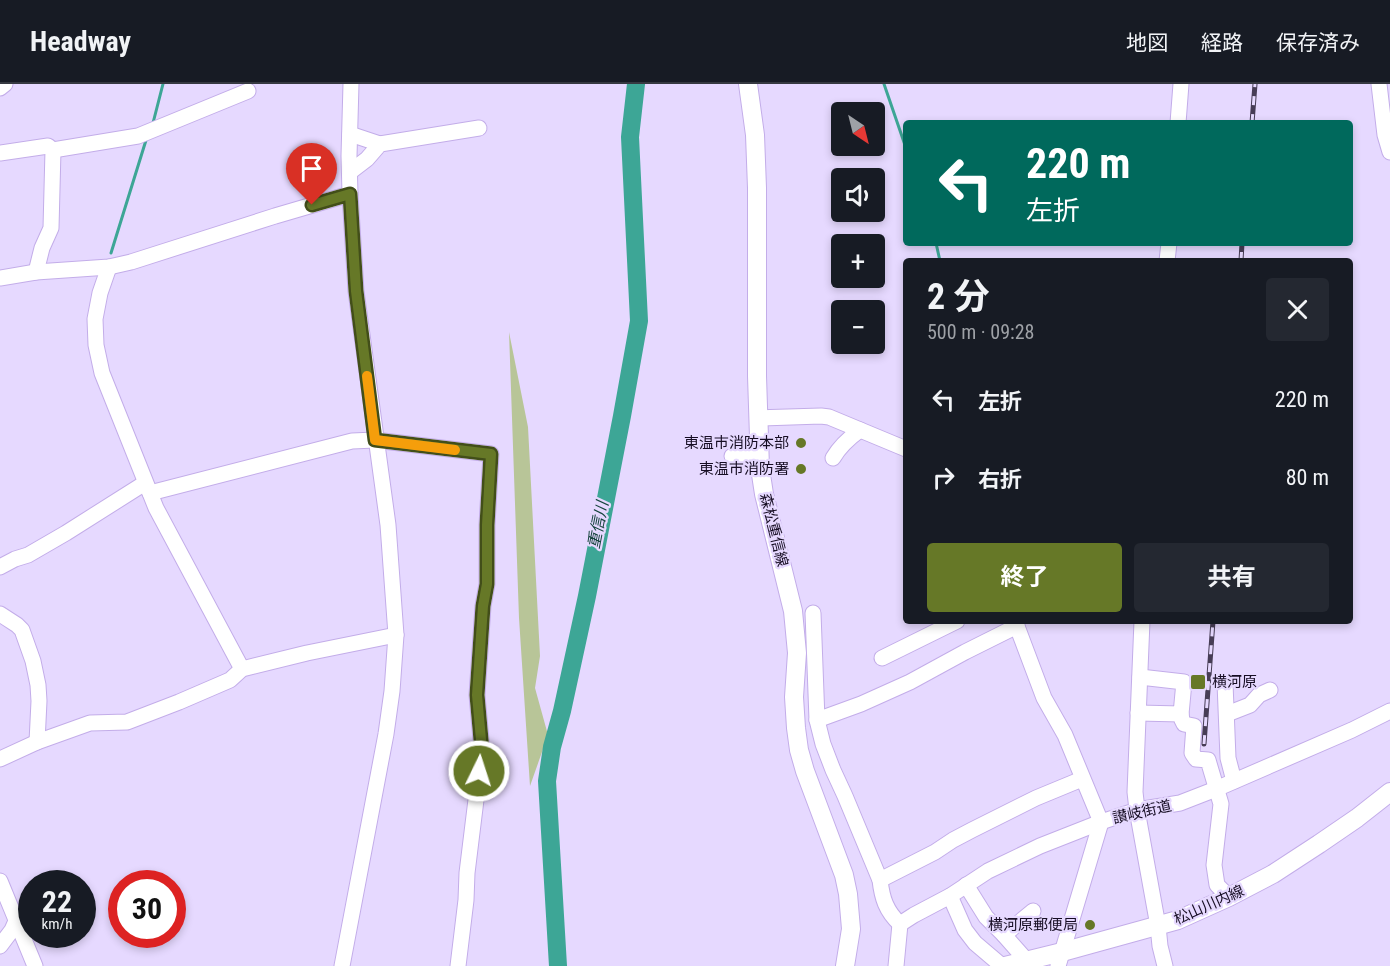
<!DOCTYPE html>
<html lang="ja">
<meta charset="utf-8">
<style>
body{margin:0;font-family:"Roboto Condensed","Noto Sans JP",sans-serif;background:#242831;color:#f1f3f6;height:100vh;display:flex;flex-direction:column;font-size:22px;white-space:nowrap}
*{box-sizing:border-box;margin:0}
p{font-size:20px;color:#9ea1a6}
.icon{flex:none;width:33px;height:33px;fill:none;stroke:currentColor;stroke-width:2;stroke-linecap:round;stroke-linejoin:round}
.map{position:relative;flex:1;overflow:hidden}
.drawer{position:absolute;left:903px;top:174px;width:450px;height:366px;display:flex;flex-direction:column;background:#171b24;border-radius:6px;box-shadow:0 3px 9px #0003}
.drawer>*{flex:none}
.hud{position:absolute;left:903px;top:36px;width:450px;height:126px;border-radius:6px;box-shadow:0 3px 9px #0003;background:#00695c;color:#fff;overflow:hidden}
.needle{width:39px;rotate:145deg}
.fabs{position:absolute;left:831px;top:18px;display:grid;gap:12px}
.fabs a{display:grid;place-items:center;width:54px;height:54px;border-radius:6px;background:#171b24;box-shadow:0 3px 9px #0003;font-size:30px}
.speed{position:absolute;left:18px;top:786px;display:flex;gap:12px;font-size:30px;font-weight:700;text-align:center}
.speed>*{display:grid;place-content:center;width:78px;height:78px;border-radius:50%;background:#171b24;box-shadow:0 3px 9px #0003;line-height:1}
.speed small{font-size:15px;font-weight:400}
.speed .limit{border:9px solid #d22;background:#fff;color:#111}
.pin{position:absolute;display:grid;place-items:center;width:51px;height:51px;color:#fff;margin:-62px -26px;border-radius:50% 50% 50% 0;rotate:-45deg;box-shadow:0 0 6px #0007}
.pin .icon{rotate:45deg}
.me{position:absolute;width:66px;margin:-33px;rotate:4deg;stroke-linejoin:round;filter:drop-shadow(0 0 4px #0008)}
.turn{display:flex;align-items:center;gap:21px;height:126px;padding:0 24px;font-size:27px}
.turn .icon{width:78px;height:78px;stroke-width:2.5}
.turn b{display:block;font-size:42px;line-height:51px}
.round{display:grid;place-items:center;flex:none;width:63px;height:63px;border-radius:6px;background:#242831}
.summary{display:flex;align-items:center;justify-content:space-between;height:102px;padding:0 24px}
h1{font-size:36px;font-weight:700;line-height:45px}
.cta{display:flex;gap:12px;margin-top:auto;padding:12px 24px}
.cta a{flex:1;height:69px;border-radius:6px;background:#667827;color:#fff;font-size:24px;font-weight:700;line-height:69px;text-align:center}
.cta a+a{background:#242831;color:#f1f3f6}
ul{padding:0;list-style:none}
li{display:flex;align-items:center;gap:18px;height:78px;padding:0 24px}
li div{flex:1}
li b{display:block;font-size:22px}
li em{font-style:normal}
header{display:flex;align-items:center;gap:36px;box-sizing:border-box;height:84px;padding:0 30px;background:#171b24;border-bottom:2px solid #363941}
header strong{font-size:28px}
nav{display:flex;gap:33px;margin-inline-start:auto;font-size:21px}
.map>svg:first-child{display:block}
.green{fill:#b8c598}
.lines{fill:none;stroke-linecap:round;stroke-linejoin:round}
.stream{stroke:#3da696;stroke-width:3}
.river{stroke:#3da696;stroke-width:18}
.minor-casing{stroke:#c3ade9;stroke-width:17}
.major-casing{stroke:#c3ade9;stroke-width:20}
.minor{stroke:#fff;stroke-width:15}
.major{stroke:#fff;stroke-width:18}
.rail-casing{stroke:#473d56;stroke-width:5}
.rail{stroke:#e6d9ff;stroke-width:3;stroke-dasharray:9;stroke-linecap:butt}
.route-casing{stroke:#424e19;stroke-width:15}
.route{stroke:#667827;stroke-width:10}
.slow{stroke:#f59e0b;stroke-width:10}
.poi-dot{fill:#667827;stroke:#e6d9ff;stroke-width:2}
.labels{text-anchor:middle;dominant-baseline:central;stroke-width:4.5;stroke-linejoin:round;paint-order:stroke}
.poi-label{font-size:15px;fill:#160d23;stroke:#e6d9ff;text-anchor:end}
.street-label{font-size:15px;fill:#160d23;stroke:#e6d9ff}
.water-label{font-size:16px;font-style:italic;fill:#17453e;stroke:#e6d9ff}
</style>
<header>
<strong>Headway</strong>
<nav><a>地図</a><a>経路</a><a>保存済み</a></nav>
</header>
<div class="map">
<svg width="1390" height="882" viewBox="0 0 1390 882">
<rect width="100%" height="100%" fill="#e6d9ff"/>
<path class="green" d="M509 248 528 343 540 572 535 604 548 651 530 702 519 534Z"/>
<g class="lines">
<g class="stream">
<path d="M884 0 906 64"/>
<path d="M153 39 163 0"/>
<path d="M936 159 940 177"/>
<path d="M111 169 147 53"/>
</g>
<path class="river" d="M558 882 547 697 552 663 562 627 587 512 622 332 639 237 630 53 636 0"/>
<defs>
<g id="minor">
<path d="M1379 0 1385 51 1390 68"/>
<path d="M0 4 5 0"/>
<path d="M1178 39 1181 0"/>
<path d="M350 50 380 60"/>
<path d="M0 69 48 62 53 66 138 52 248 7"/>
<path d="M350 88 367 75 380 60 479 44"/>
<path d="M1167 177 1169 159"/>
<path d="M109 183 100 209 95 235 96 261 102 289 156 424 242 585"/>
<path d="M36 188 42 164 51 144 53 66"/>
<path d="M0 194 36 188 109 183 131 178 275 132 350 110"/>
<path d="M758 334 821 332 829 333 906 365"/>
<path d="M732 372 759 371"/>
<path d="M833 374C840 362 849 354 860 346"/>
<path d="M150 409 352 357 375 356 491 370 487 441V500L483 522 477 611 482 667 467 789 466 816 458 882"/>
<path d="M0 483 15 475 28 471 66 449 145 399"/>
<path d="M813 529 817 636 823 660 833 686 845 712 880 796C882 814 886 827 900 840"/>
<path d="M0 530 17 541 22 546 33 577 38 601 39 617 37 658"/>
<path d="M1015 537 1044 614 1065 651 1101 738 1058 882"/>
<path d="M1142 537 1135 708 1137 726 1158 842 1160 862 1165 882"/>
<path d="M882 574 957 537"/>
<path d="M1225 599 1228 674 1234 697"/>
<path d="M1138 629 1181 630 1184 598 1140 593"/>
<path d="M1181 630 1182 636 1184 640 1194 642 1192 669 1196 675 1208 676 1221 720 1214 781 1217 801 1229 813"/>
<path d="M1227 630 1250 621 1259 611 1270 606"/>
<path d="M817 636 861 620 910 598 965 568 1017 542"/>
<path d="M0 675 37 658 90 639 127 638 179 618 230 596 242 585 307 569 396 551"/>
<path d="M880 796 935 768 953 756 972 746 1036 714 1082 695"/>
<path d="M0 797 35 882"/>
<path d="M966 801 986 833 1004 851 1027 877"/>
<path d="M950 812 965 846 975 859 1002 882"/>
<path d="M900 840 914 831 950 812 988 787 1040 762 1101 738 1137 726 1180 719 1216 705 1352 646 1390 627"/>
<path d="M1004 851 1033 827"/>
<path d="M0 862 12 846 16 837"/>
<path d="M342 882 386 650 392 607 396 551 388 441 356 207 350 110 349 72 351 0"/>
<path d="M896 882 900 840"/>
</g>
<g id="major">
<path d="M748 0 755 51 757 104V292L760 384 764 410 793 527 797 569 794 613 796 644 799 666 805 687 844 791 848 810 851 845 845 882"/>
<path d="M1005 882 1062 868 1178 836 1229 813 1273 790 1319 760 1357 734 1390 708"/>
</g>
</defs>
<use href="#minor" class="minor-casing"/>
<use href="#major" class="major-casing"/>
<use href="#minor" class="minor"/>
<use href="#major" class="major"/>
<defs>
<g id="rail">
<path d="M1252 39 1255 0"/>
<path d="M1241 177 1242 159"/>
<path d="M1204 660 1213 537"/>
</g>
</defs>
<use href="#rail" class="rail-casing"/>
<use href="#rail" class="rail"/>
</g>
<g class="lines">
<defs>
<path id="route" d="M312 121 350 110 356 207 375 356 491 370 487 441V500L483 522 477 611 482 667 479 687"/>
</defs>
<use href="#route" class="route-casing"/>
<use href="#route" class="route"/>
<path class="slow" d="M367 292 375 356 455 366"/>
</g>
<g class="poi-dot">
<circle cx="801" cy="359" r="6"/>
<circle cx="801" cy="385" r="6"/>
<rect x="1190" y="590" width="16" height="16" rx="3"/>
<circle cx="1090" cy="841" r="6"/>
</g>
<g class="labels">
<g class="poi-label">
<text x="789" y="359">東温市消防本部</text>
<text x="789" y="385">東温市消防署</text>
<text x="1212" y="598" text-anchor="start">横河原</text>
<text x="1078" y="841">横河原郵便局</text>
</g>
<g class="street-label">
<text transform="translate(774 446) rotate(76)">森松重信線</text>
<text transform="translate(1142 728) rotate(-13)">讃岐街道</text>
<text transform="translate(1209 821) rotate(-24)">松山川内線</text>
</g>
<g class="water-label">
<text transform="translate(598 441) rotate(-79)">重信川</text>
</g>
</g>
</svg>
<div class="fabs">
<a><svg class="needle" viewBox="-14 -14 28 28"><path d="M0-13l5 13h-10z" fill="#e53935"/><path d="M0 13l5-13h-10z" fill="#9ea1a6"/></svg></a>
<a><svg class="icon" aria-label="sound" viewBox="0 0 24 24"><path d="M4 9h4l5-4v14l-5-4H4zM17 9q2 3 0 6"/></svg></a>
<a>+</a>
<a>−</a>
</div>
<div class="speed"><div>22<small>km/h</small></div><div class="limit">30</div></div>
<div class="pin" style="left:312px;top:121px;background:#d93025"><svg class="icon" aria-label="arrive" viewBox="0 0 24 24"><path d="M6 21V4h12l-3 4 3 4H6"/></svg></div>
<svg class="me" style="left:479px;top:687px" viewBox="-20 -20 40 40"><circle r="17" fill="#667827" stroke="#fff" stroke-width="3"/><path d="M0-11L8 9 0 5-8 9z" fill="#fff"/></svg>
<div class="hud">
<div class="turn"><svg class="icon" aria-label="left" viewBox="0 0 24 24"><path d="M17 20v-9H6M10 6l-5 5 5 5"/></svg><div><b>220 m</b>左折</div></div>
</div>
<section class="drawer">
<div class="summary"><div><h1>2 分</h1><p>500 m · 09:28</p></div><a class="round"><svg class="icon" aria-label="close" viewBox="0 0 24 24"><path d="M6 6l12 12M18 6L6 18"/></svg></a></div>
<ul>
<li><svg class="icon" aria-label="left" viewBox="0 0 24 24"><path d="M17 20v-9H6M10 6l-5 5 5 5"/></svg><div><b>左折</b></div><em>220 m</em></li>
<li><svg class="icon" aria-label="right" viewBox="0 0 24 24"><path d="M7 20v-9h11M14 6l5 5-5 5"/></svg><div><b>右折</b></div><em>80 m</em></li>
</ul>
<div class="cta"><a>終了</a><a>共有</a></div>
</section>
</div>
